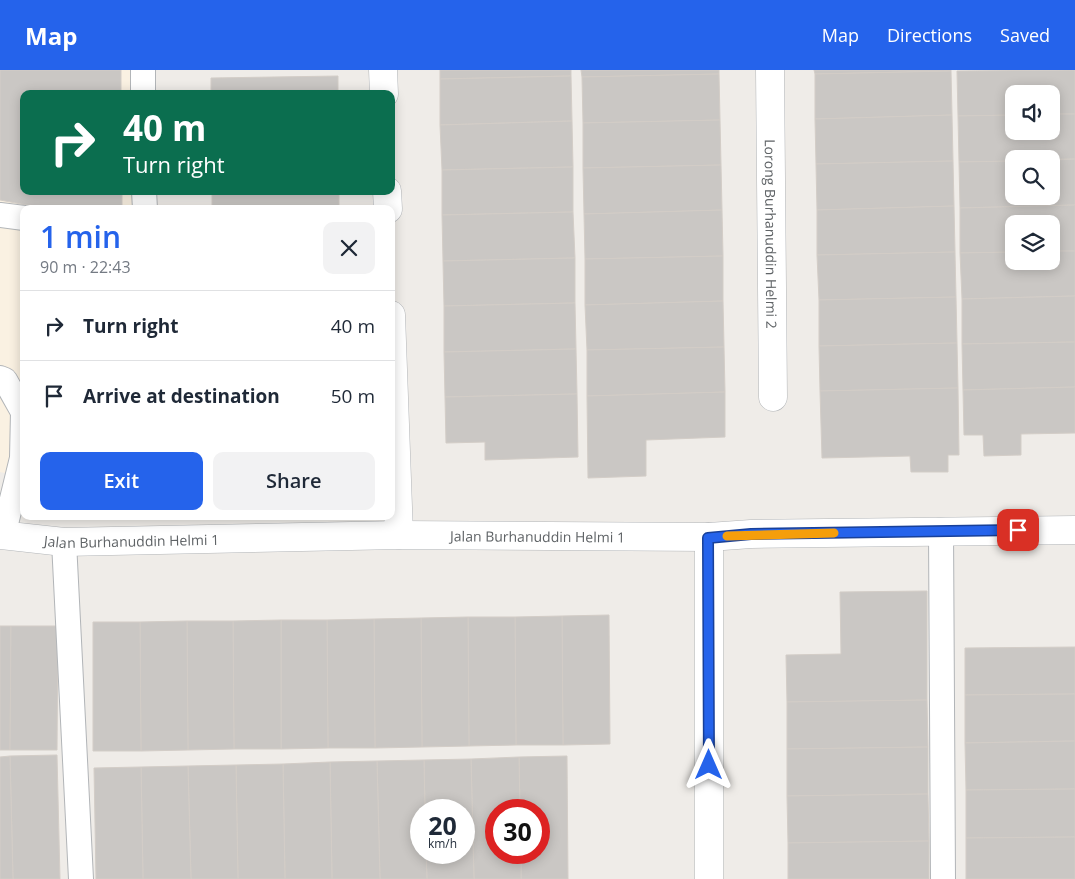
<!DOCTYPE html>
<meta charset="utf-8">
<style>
body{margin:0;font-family:"Open Sans",sans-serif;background:#f2f2f3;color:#1f2937;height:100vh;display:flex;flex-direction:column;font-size:19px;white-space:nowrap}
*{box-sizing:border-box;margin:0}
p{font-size:16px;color:#747a83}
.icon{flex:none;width:28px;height:28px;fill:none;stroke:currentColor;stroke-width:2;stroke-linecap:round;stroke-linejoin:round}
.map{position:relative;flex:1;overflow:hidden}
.panel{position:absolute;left:20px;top:135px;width:375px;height:315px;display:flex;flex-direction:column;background:#fff;border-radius:10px;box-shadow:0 2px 12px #0003}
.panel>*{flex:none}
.top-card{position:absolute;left:20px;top:20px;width:375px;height:105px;border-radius:10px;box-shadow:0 2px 12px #0003;background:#0b6e4f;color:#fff;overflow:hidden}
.controls{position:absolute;left:1005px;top:15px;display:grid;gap:10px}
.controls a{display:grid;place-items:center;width:55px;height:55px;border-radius:10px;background:#fff;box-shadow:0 2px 12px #0003;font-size:25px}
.speed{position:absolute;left:410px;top:729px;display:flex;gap:10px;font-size:25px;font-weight:700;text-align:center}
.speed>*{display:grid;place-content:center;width:65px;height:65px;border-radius:50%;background:#fff;box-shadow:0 2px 12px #0003;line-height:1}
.speed small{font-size:12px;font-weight:400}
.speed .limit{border:8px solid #d22;background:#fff;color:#111}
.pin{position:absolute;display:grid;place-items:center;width:42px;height:42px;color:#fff;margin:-21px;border-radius:10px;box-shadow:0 2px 8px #0006}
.me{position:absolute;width:55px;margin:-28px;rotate:0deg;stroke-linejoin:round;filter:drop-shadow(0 0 4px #0008)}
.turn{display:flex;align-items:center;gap:18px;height:105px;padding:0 20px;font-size:22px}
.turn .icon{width:65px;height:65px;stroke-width:2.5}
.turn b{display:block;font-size:35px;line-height:42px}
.round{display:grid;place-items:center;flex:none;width:52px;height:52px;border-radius:10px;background:#f2f2f3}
.headline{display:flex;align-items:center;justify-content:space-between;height:85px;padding:0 20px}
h1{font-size:30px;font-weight:600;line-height:38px;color:#2563eb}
.cta{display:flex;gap:10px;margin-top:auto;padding:10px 20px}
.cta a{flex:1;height:58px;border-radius:10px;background:#2563eb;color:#fff;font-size:20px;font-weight:600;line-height:58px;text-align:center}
.cta a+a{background:#f2f2f3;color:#1f2937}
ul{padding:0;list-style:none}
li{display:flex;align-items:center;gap:15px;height:70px;padding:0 20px;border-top:1px solid #e0e1e3}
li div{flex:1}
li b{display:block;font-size:19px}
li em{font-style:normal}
header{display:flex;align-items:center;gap:30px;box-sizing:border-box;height:70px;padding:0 25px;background:#2563eb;color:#fff}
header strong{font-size:24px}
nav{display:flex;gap:28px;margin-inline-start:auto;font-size:18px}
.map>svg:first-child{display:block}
.commercial{fill:#faf1e2}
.building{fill:#cac7c4;stroke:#d3cdc7}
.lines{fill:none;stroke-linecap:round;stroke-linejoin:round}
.service-casing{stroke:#b2b5b8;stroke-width:26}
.minor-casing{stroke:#b2b5b8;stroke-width:29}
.service{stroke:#fff;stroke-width:24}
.minor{stroke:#fff;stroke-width:28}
.route-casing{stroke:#184099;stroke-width:12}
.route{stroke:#2563eb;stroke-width:9}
.slow{stroke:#f59e0b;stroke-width:9}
.labels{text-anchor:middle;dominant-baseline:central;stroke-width:5;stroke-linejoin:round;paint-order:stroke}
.street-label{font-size:14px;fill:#5f6366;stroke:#fff}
</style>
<header>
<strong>Map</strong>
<nav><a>Map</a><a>Directions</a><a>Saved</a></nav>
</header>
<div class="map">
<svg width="1075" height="809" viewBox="0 0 1075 809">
<rect width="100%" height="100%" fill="#efece8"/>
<path class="commercial" d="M0 0H133L134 24H24V121H136V139H24V407L0 402Z"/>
<g class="building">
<path d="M0 0H121V24H24V121H122V139H47L0 130Z"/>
<path d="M440 0H571V6L440 9Z"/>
<path d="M581 0H719V4L582 7Z"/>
<path d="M814 0H951V1L815 4Z"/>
<path d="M1075 0V44H1051V24H1014V45L958 46 957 1Z"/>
<path d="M951 1 952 45 815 49V4Z"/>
<path d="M719 4 720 50 583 53 582 7Z"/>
<path d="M338 6V24H211V8Z"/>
<path d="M571 6 572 51 440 55V9Z"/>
<path d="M1051 44H1075V89H1014V91L959 92 958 46 1014 45V61H1051Z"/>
<path d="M952 45 953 91 816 94 815 49Z"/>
<path d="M720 50 721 95 583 98V53Z"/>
<path d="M572 51 573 97 442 100 440 55Z"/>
<path d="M1075 89V135L960 138 959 92 1014 91V126H1051V90Z"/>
<path d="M953 91 954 136 817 140 816 94Z"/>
<path d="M721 95 722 140 584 144 583 98Z"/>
<path d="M573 97V142L442 145V100Z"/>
<rect x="212" y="121" width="127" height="18"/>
<path d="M1075 135V181H1051V154H1014V182L960 183V138Z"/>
<path d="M954 136 955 182 817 185V140Z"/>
<path d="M722 140 723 186 585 189 584 144Z"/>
<path d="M573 142 575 188 443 191 442 145Z"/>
<path d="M1051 181H1075V226L962 229 960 183 1014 182V191H1051Z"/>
<path d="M955 182 956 227 819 230 817 185Z"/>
<path d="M723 186V231L585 235V189Z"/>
<path d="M575 188V233L444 236 443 191Z"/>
<path d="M1075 226V272L962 274V229Z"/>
<path d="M956 227 957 273 819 276V230Z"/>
<path d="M723 231 724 277 587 280 585 235Z"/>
<path d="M575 233 576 279 444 282V236Z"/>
<path d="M1075 272V317L963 320 962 274Z"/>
<path d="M957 273 958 318 820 321 819 276Z"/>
<path d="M724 277 725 322 587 326V280Z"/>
<path d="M576 279 577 324 445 327 444 282Z"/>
<path d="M1075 317V363L1021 364V385L984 386 983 365H964L963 320Z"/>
<path d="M958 318 959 385H948V402H911L910 386 822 388 820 321Z"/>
<path d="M725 322V367L646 370V406L588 408 587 326Z"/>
<path d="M577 324 578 387 485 390V372L446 373 445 327Z"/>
<path d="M927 521V630L787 632 786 585 841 584 840 522Z"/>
<path d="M609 545 610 674 563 675 562 546Z"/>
<path d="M562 546 563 675H516L515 547Z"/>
<path d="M468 547H515L516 675 469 676Z"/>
<path d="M468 547 469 676 422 677 421 548Z"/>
<path d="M421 548 422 677 375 678 374 549Z"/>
<path d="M374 549 375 678H328L327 550Z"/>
<path d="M281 550H327L328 678 281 679Z"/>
<path d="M281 550V679H234L233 551Z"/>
<path d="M187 551H233L234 679 188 680Z"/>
<path d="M187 551 188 680 141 681 140 552Z"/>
<path d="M93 552H140L141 681H93Z"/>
<path d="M0 556H11L10 680H0Z"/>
<path d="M11 556H58L57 680H10Z"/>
<path d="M1075 577V624L965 625V578Z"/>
<path d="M1075 624V671L965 673V625Z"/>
<path d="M927 630 928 677 787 679V632Z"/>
<path d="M1075 671V719L966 720 965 673Z"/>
<path d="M928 677V724L787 726V679Z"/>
<path d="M57 685 60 809H13L10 686Z"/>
<path d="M10 686 13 809H0V687Z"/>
<path d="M567 686 568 809H521V782H539V740H520L519 687Z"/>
<path d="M519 687 520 740H496V782H521V809H474L471 689Z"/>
<path d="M471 689 474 809H427L426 782H464V740H425L424 690Z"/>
<path d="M424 690 425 740H421V782H426L427 809H380L377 691Z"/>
<path d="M377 691 380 809H332L330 692Z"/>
<path d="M330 692 332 809H285L283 694Z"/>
<path d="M283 694 285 809H238L236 695Z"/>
<path d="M236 695 238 809H191L188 696Z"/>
<path d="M188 696 191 809H143L141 697Z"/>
<path d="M141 697 143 809H96L94 698Z"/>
<path d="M1075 719V767L966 768V720Z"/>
<path d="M928 724 929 771 788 773 787 726Z"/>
<path d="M1075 767V809H966V768Z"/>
<path d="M929 771V809H788V773Z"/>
</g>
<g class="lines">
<defs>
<g id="service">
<path d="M143 0V24"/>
<path d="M144 121 145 139"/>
<path d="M0 145 24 148"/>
<path d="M0 308 5 310 23 342 22 388 3 466"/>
<path d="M941 460 943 809"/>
<path d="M64 472 81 809"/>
</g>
<g id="minor">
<path d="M383 0 384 24"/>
<path id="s1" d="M770 0 773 327"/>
<path d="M387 121 388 139"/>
<path d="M391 245 399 465"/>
<path id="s2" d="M0 465 64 472 399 465 709 467 751 464 1075 460"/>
<path d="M709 467V809"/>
</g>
</defs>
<use href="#service" class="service-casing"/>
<use href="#minor" class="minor-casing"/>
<use href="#service" class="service"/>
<use href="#minor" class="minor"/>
</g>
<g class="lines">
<defs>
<path id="route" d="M709 695 708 468 751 464 1018 460"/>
</defs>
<use href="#route" class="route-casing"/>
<use href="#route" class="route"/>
<path class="slow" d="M727 466 834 463"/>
</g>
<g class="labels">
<g class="street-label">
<text stroke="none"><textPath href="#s1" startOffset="164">Lorong Burhanuddin Helmi 2</textPath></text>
<text stroke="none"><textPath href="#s2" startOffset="538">Jalan Burhanuddin Helmi 1</textPath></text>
<text stroke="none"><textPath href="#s2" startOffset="132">Jalan Burhanuddin Helmi 1</textPath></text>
</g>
</g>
</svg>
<div class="controls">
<a><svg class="icon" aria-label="sound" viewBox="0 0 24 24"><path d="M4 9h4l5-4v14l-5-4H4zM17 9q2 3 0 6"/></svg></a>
<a><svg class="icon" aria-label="search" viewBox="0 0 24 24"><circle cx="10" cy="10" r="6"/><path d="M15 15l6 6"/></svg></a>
<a><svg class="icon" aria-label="layers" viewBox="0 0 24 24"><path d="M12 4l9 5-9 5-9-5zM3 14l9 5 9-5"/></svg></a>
</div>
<div class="speed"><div>20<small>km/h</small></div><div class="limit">30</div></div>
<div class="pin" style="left:1018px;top:460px;background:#d93025"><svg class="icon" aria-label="arrive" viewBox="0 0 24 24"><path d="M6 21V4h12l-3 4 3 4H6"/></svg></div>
<svg class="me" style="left:709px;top:695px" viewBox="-20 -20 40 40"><path d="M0-17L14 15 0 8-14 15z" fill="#2563eb" stroke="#fff" stroke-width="4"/></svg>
<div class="top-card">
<div class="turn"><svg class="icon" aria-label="right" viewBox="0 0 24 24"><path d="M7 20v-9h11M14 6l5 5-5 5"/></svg><div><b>40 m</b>Turn right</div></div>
</div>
<section class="panel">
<div class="headline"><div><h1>1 min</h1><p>90 m · 22:43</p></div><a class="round"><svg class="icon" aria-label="close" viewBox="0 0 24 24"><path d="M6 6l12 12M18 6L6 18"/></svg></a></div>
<ul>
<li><svg class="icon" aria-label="right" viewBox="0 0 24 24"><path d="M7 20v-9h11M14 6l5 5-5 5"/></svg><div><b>Turn right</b></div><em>40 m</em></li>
<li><svg class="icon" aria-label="arrive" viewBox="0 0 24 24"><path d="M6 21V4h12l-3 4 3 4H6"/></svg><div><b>Arrive at destination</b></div><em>50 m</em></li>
</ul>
<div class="cta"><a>Exit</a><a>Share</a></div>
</section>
</div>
